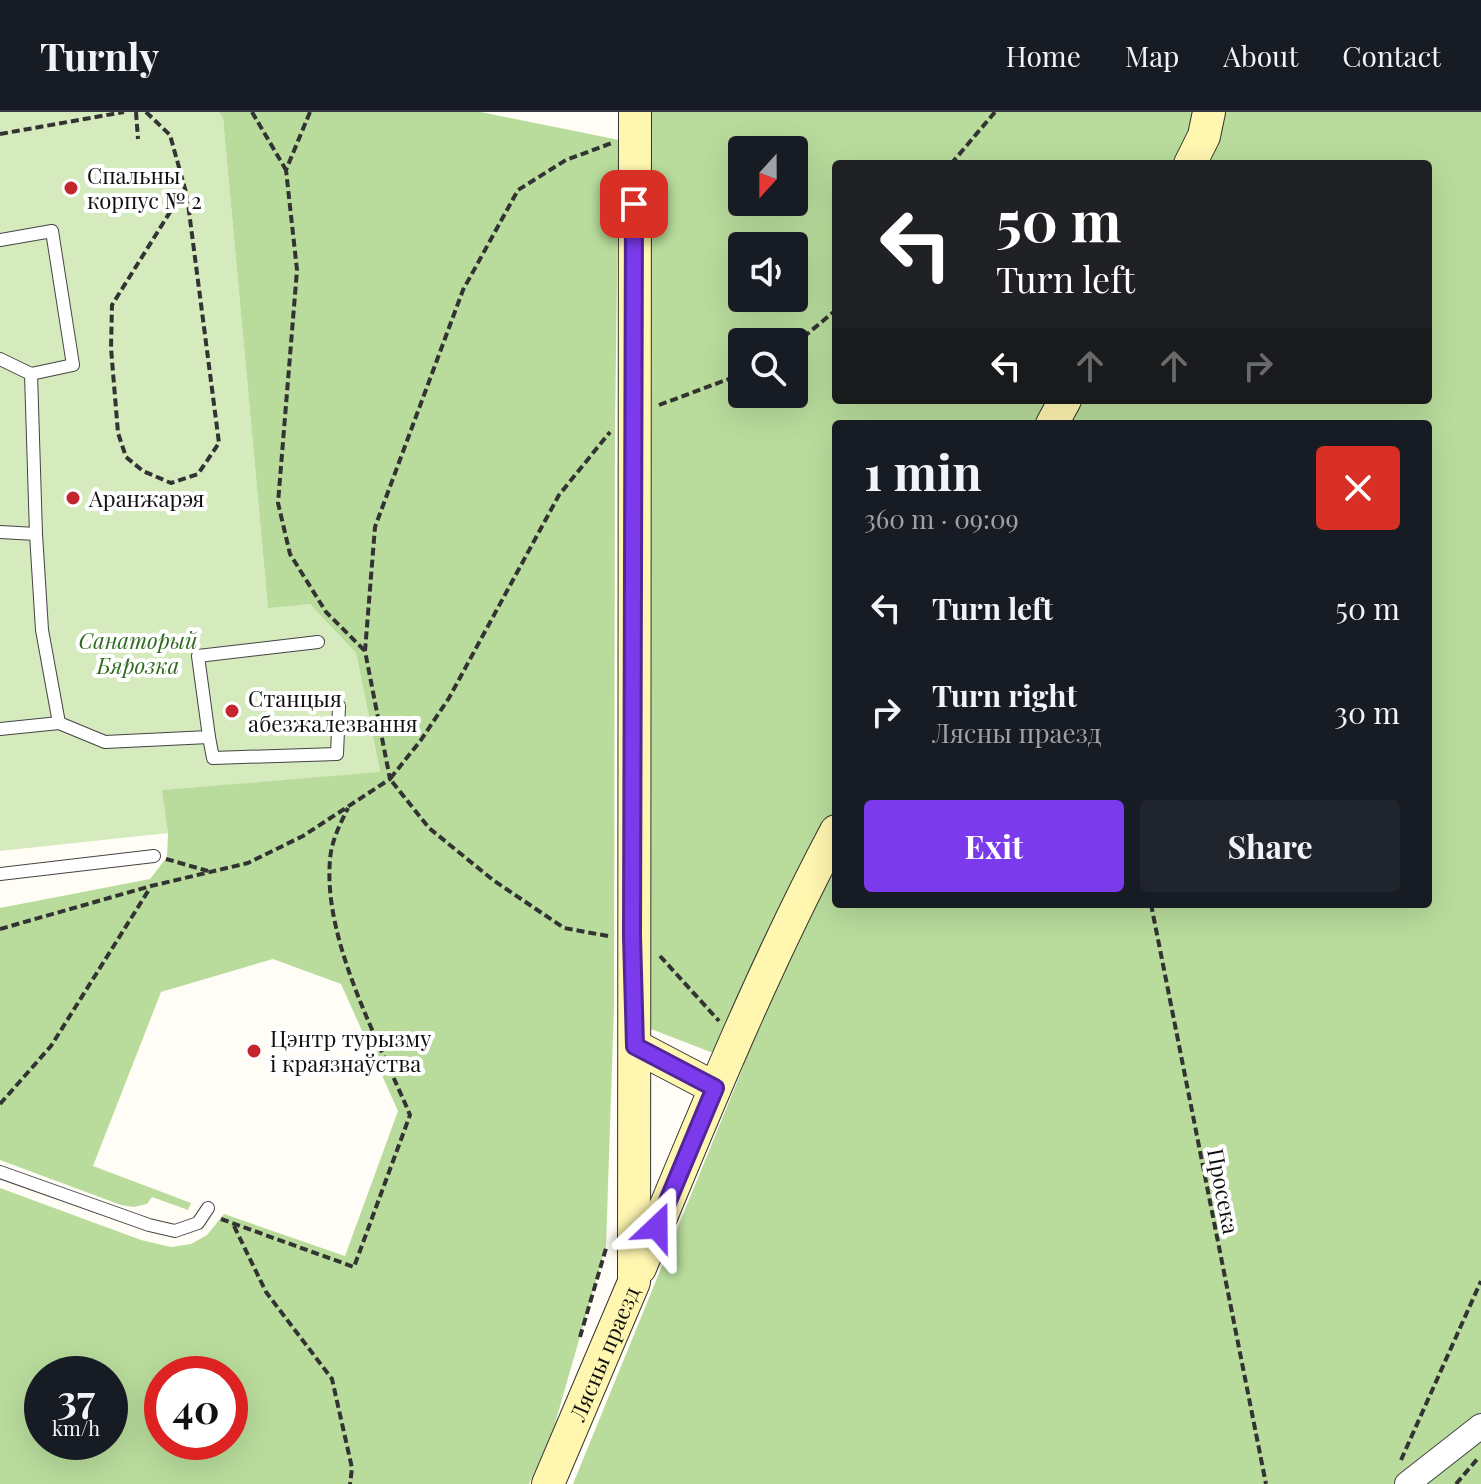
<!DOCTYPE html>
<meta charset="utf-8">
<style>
body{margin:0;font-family:"Playfair Display",serif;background:#20242c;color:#f1f3f6;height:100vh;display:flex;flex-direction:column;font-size:30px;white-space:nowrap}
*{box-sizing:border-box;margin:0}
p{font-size:26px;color:#9ea1a6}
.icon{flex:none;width:44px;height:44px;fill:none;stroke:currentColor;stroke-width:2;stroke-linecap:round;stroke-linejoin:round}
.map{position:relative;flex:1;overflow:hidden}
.drawer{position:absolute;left:832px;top:308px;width:600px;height:488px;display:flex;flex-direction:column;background:#171b24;border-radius:8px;box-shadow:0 8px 32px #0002}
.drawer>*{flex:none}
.top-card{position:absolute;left:832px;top:48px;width:600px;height:244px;border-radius:8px;box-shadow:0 8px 32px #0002;background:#202124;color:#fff;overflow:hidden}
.needle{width:52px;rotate:201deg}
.controls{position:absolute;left:728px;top:24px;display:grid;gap:16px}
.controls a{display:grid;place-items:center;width:80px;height:80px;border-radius:8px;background:#171b24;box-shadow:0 8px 32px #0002;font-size:40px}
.speed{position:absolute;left:24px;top:1244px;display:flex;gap:16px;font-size:40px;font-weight:700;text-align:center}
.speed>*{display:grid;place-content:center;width:104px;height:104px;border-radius:50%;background:#171b24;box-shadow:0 8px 32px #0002;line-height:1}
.speed small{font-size:20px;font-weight:400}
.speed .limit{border:12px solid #d22;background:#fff;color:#111}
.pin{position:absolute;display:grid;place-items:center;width:68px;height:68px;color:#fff;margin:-34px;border-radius:16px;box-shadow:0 4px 12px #0006}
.me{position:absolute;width:88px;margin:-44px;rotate:23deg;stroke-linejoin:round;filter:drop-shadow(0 0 6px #0008)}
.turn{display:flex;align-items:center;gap:28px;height:168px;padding:0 32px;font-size:36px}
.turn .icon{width:104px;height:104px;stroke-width:2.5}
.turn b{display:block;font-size:56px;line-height:68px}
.lanes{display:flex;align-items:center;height:76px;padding:0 32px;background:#0003;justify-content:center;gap:40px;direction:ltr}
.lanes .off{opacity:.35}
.round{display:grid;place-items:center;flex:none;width:84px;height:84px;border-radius:8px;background:#20242c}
.summary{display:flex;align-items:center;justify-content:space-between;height:136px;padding:0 32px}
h1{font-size:48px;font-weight:700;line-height:60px}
.button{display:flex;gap:16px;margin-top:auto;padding:16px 32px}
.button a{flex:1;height:92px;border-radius:8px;background:#7c3aed;color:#fff;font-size:32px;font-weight:700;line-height:92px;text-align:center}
.button a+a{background:#20242c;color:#f1f3f6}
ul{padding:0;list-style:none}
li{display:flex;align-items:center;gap:24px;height:104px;padding:0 32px}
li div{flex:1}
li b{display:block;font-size:30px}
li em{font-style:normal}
header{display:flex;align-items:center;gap:48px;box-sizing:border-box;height:112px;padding:0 40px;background:#171b24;border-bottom:2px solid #363941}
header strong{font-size:38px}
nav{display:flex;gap:44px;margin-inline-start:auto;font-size:28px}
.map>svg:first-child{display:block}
.green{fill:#d5ebbd}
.forest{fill:#b9dc9c;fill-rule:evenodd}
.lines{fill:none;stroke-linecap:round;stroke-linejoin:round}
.lane-casing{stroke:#444;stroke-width:14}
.street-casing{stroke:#444;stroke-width:26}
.secondary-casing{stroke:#333;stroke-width:34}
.path{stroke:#333;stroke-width:4;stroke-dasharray:8 4;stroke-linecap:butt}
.lane{stroke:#fff;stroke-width:12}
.street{stroke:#fff;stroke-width:24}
.secondary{stroke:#fff6b0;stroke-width:32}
.route-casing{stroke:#51269a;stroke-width:20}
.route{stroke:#7c3aed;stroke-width:14}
.poi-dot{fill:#c4262e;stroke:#fff;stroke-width:3}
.labels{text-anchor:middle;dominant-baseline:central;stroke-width:8;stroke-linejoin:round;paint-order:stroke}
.poi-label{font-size:22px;fill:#111;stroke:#fff;text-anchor:start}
.park-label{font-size:22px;font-style:italic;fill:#2f6b1f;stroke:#fff}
.street-label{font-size:22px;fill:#111;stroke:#fff}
</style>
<header>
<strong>Turnly</strong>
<nav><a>Home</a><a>Map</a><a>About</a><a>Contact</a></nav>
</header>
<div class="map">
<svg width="1481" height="1372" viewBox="0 0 1481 1372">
<rect width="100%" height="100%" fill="#fffdf5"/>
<path class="green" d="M0 0H219L223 6 268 495 310 492 356 541 380 661 163 678 168 721 0 739Z"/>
<g class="forest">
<path d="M219 0H481L619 28 615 314 614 894 606 1134 554 1315 529 1372H0V1076L141 1128 171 1135 191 1132 207 1123 224 1102 345 1144 398 999 341 872 273 847 161 880 93 1054 191 1091 188 1098 152 1085 147 1092 134 1095 121 1093 0 1048V796L150 767 167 745 168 721 162 678 380 660 356 541 310 492 268 496 223 6ZM42 1262H110V1330H42ZM162 1262H230V1330H162Z"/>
<path d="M648 0H1481V1372H573L744 953 651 917ZM742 38H794V90H742ZM836 52H1428V288H836ZM742 134H794V186H742ZM742 230H794V282H742ZM836 312H1428V792H836Z"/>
</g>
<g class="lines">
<defs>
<g id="lane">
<path d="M0 128 52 119 73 253 31 262 0 247"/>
<path d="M31 262 36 422 42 518 59 611"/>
<path d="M0 420 36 422"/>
<path d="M0 617 59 611 105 630 209 625 198 544 318 530"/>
<path d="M209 625 213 646 337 642 339 594"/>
<path d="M0 762 154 744"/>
<path d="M0 1060 149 1113 175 1119 198 1111 208 1096"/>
</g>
<path id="street" d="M1407 1372 1481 1314"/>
<g id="secondary">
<path d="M1190 52 1204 24 1209 0"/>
<path d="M1052 312 1065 288"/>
<path d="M635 934 715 976"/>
<path d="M640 1156C701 1009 761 860 836 719"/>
<path id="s1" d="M548 1372 634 1170 635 0"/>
</g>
</defs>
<use href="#lane" class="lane-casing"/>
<use href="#street" class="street-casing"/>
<use href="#secondary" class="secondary-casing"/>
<g class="path">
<path d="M136 0 138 27"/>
<path d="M146 0 170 23 187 84 219 331 198 362 171 371 143 359 126 345 118 321 111 236 112 193 185 76"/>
<path d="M252 0 286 58"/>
<path d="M310 0 286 58 297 158 278 391 290 442 326 500 365 539"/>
<path d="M0 22 124 0"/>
<path d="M951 52 995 0"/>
<path d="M794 233 836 198"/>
<path d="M659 293 742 262"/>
<path d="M166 747 208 759"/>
<path d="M1151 792 1266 1372"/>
<path d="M0 817 151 774 248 751 303 724 390 667 365 539 375 415 463 178 518 78 566 48 612 31"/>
<path d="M608 824 564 816 493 768 429 716 390 667 421 628 449 586 559 383 610 320"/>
<path d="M660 844 719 909"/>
<path d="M0 992 51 934 150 776"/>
<path d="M221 1107 354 1155 410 1003C379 929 323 829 330 748 331 730 340 712 348 696"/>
<path d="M234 1114 266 1180 332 1267 352 1356 350 1372"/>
<path d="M580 1225 607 1133"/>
<path d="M1401 1348 1481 1169"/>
<path d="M1456 1372 1479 1345"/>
</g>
<use href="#lane" class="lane"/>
<use href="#street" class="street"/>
<use href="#secondary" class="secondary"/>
</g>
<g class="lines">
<defs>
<path id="route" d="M634 92 632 824 635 934 715 976 657 1115"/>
</defs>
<use href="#route" class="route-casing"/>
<use href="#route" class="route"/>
</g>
<g class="poi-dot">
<circle cx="71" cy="76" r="8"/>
<circle cx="73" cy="386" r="8"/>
<circle cx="232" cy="599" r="8"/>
<circle cx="254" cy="939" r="8"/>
</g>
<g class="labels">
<g class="poi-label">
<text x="87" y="63">Спальны<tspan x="87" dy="25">корпус № 2</tspan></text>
<text x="89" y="386">Аранжарэя</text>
<text x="248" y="586">Станцыя<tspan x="248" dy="25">абезжалезвання</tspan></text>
<text x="270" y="926">Цэнтр турызму<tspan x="270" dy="25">і краязнаўства</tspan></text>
</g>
<g class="park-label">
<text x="138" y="528">Санаторый<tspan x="138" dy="25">Бярозка</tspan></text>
</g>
<g class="street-label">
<text transform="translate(1224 1079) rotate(79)">Просека</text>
<text stroke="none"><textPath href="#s1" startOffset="142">Лясны праезд</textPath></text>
</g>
</g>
</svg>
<div class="controls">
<a><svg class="needle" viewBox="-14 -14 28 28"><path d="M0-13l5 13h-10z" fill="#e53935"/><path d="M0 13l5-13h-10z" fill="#9ea1a6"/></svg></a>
<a><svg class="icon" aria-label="sound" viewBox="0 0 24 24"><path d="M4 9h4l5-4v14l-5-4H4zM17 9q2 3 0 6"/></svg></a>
<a><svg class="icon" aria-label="search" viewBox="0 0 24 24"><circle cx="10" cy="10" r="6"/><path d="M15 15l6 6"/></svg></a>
</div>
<div class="speed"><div>37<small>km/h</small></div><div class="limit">40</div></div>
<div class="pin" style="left:634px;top:92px;background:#d93025"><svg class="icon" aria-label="arrive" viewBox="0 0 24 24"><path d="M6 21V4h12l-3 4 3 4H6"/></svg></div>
<svg class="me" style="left:657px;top:1115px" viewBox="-20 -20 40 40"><path d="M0-17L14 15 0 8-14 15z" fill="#7c3aed" stroke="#fff" stroke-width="4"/></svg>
<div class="top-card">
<div class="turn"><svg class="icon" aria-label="left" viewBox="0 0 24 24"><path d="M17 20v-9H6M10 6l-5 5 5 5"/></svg><div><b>50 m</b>Turn left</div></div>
<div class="lanes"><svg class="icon" aria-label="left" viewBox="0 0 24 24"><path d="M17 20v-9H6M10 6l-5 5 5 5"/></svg><svg class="icon off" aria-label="ahead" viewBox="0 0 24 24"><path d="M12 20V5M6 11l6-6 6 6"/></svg><svg class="icon off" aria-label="ahead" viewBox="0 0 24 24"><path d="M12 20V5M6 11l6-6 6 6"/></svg><svg class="icon off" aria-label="right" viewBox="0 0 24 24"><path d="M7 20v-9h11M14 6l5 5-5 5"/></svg></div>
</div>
<section class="drawer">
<div class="summary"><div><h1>1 min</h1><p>360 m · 09:09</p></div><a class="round" style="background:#d93025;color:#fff"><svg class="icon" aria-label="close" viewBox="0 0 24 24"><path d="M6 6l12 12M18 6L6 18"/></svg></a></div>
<ul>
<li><svg class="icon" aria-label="left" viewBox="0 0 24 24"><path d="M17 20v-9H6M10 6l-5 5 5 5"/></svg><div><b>Turn left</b></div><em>50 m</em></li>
<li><svg class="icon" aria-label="right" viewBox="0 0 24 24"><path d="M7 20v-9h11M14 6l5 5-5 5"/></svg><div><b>Turn right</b><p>Лясны праезд</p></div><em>30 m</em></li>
</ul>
<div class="button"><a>Exit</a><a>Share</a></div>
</section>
</div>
